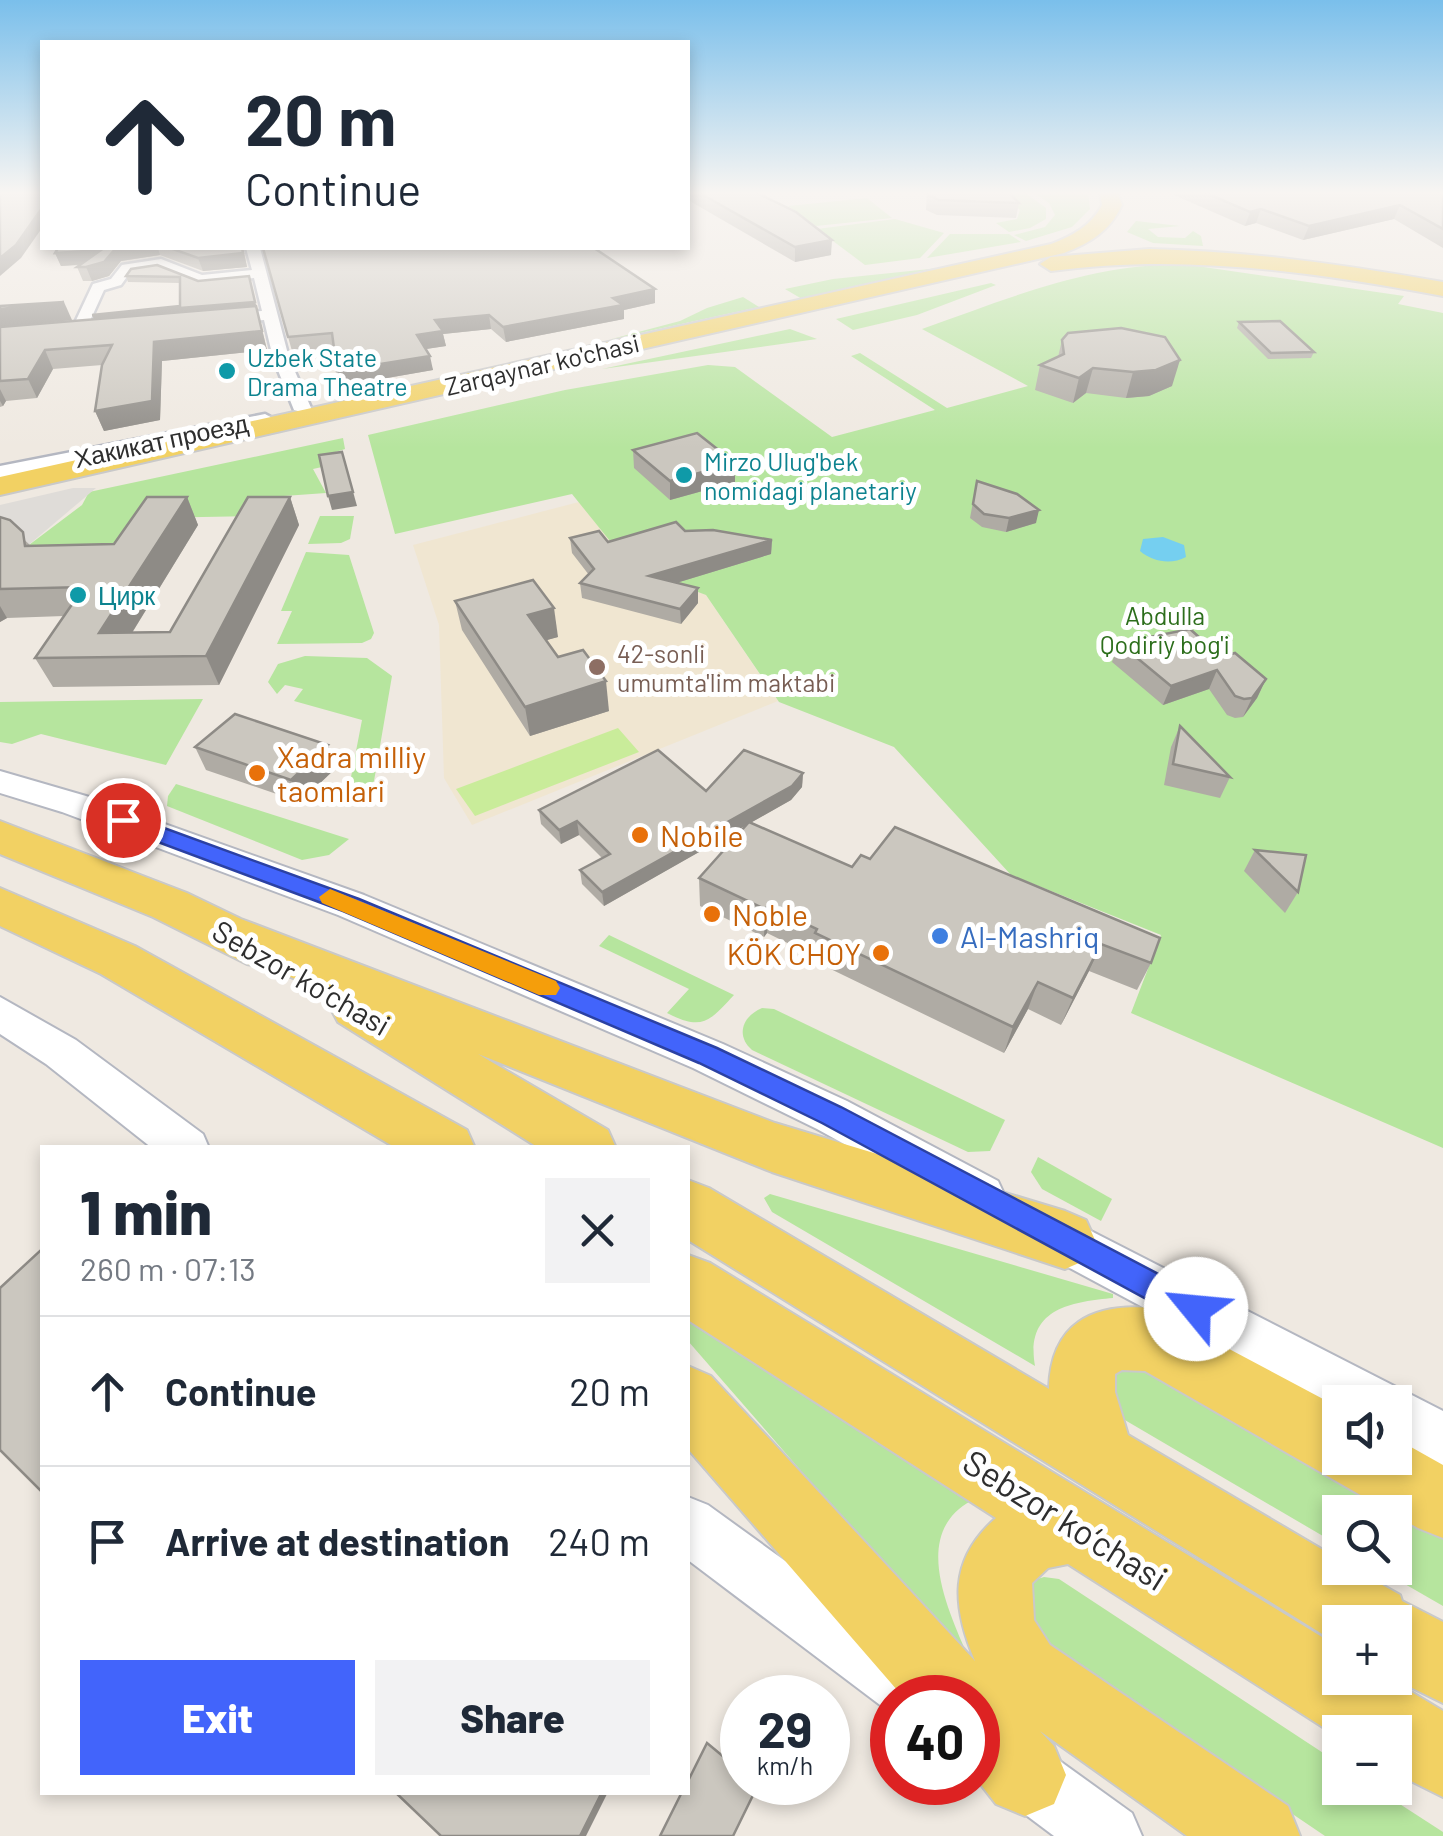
<!DOCTYPE html>
<meta charset="utf-8">
<style>
body{margin:0;font-family:Barlow,sans-serif;background:#f2f2f3;color:#1f2937;height:100vh;display:flex;flex-direction:column;font-size:38px;white-space:nowrap}
*{box-sizing:border-box;margin:0}
p{font-size:32px;color:#747a83}
.icon{flex:none;width:55px;height:55px;fill:none;stroke:currentColor;stroke-width:2;stroke-linecap:round;stroke-linejoin:round}
.map{position:relative;flex:1;overflow:hidden}
.sheet{position:absolute;left:40px;top:1145px;width:650px;height:650px;display:flex;flex-direction:column;background:#fff;border-radius:0px;box-shadow:0 5px 15px #0003}
.sheet>*{flex:none}
.banner{position:absolute;left:40px;top:40px;width:650px;height:210px;border-radius:0px;box-shadow:0 5px 15px #0003;background:#fff;color:#1f2937;overflow:hidden}
.tools{position:absolute;left:1322px;top:1385px;display:grid;gap:20px}
.tools a{display:grid;place-items:center;width:90px;height:90px;border-radius:0px;background:#fff;box-shadow:0 5px 15px #0003;font-size:50px}
.speed{position:absolute;left:720px;top:1675px;display:flex;gap:20px;font-size:50px;font-weight:700;text-align:center}
.speed>*{display:grid;place-content:center;width:130px;height:130px;border-radius:50%;background:#fff;box-shadow:0 5px 15px #0003;line-height:1}
.speed small{font-size:25px;font-weight:400}
.speed .limit{border:15px solid #d22;background:#fff;color:#111}
.pin{position:absolute;display:grid;place-items:center;width:85px;height:85px;color:#fff;margin:-42px;border:5px solid #fff;border-radius:50%;box-shadow:0 2px 10px #0007}
.me{position:absolute;width:110px;margin:-55px;rotate:298deg;stroke-linejoin:round;filter:drop-shadow(0 0 8px #0008)}
.turn{display:flex;align-items:center;gap:35px;height:210px;padding:0 40px;font-size:45px}
.turn .icon{width:130px;height:130px;stroke-width:2.5}
.turn b{display:block;font-size:70px;line-height:85px}
.round{display:grid;place-items:center;flex:none;width:105px;height:105px;border-radius:0px;background:#f2f2f3}
.headline{display:flex;align-items:center;justify-content:space-between;height:170px;padding:0 40px}
h1{font-size:60px;font-weight:800;line-height:75px}
.cta{display:flex;gap:20px;margin-top:auto;padding:20px 40px}
.cta a{flex:1;height:115px;border-radius:0px;background:#4264fb;color:#fff;font-size:40px;font-weight:800;line-height:115px;text-align:center}
.cta a+a{background:#f2f2f3;color:#1f2937}
ul{padding:0;list-style:none}
li{display:flex;align-items:center;gap:30px;height:150px;padding:0 40px;border-top:2px solid #e0e1e3}
li div{flex:1}
li b{display:block;font-size:38px}
li em{font-style:normal}
.map>svg:first-child{display:block}
.education{fill:#f0e6d1}
.green{fill:#b6e59e}
.pitch{fill:#c9ec9a}
.plaza{fill:#dfdcd8}
.water{fill:#75cff0}
.lines{fill:none;stroke-linecap:round;stroke-linejoin:round}
.minor-casing{stroke:#b4b7c1;stroke-width:5}
.tertiary-casing{stroke:#b4b7c1;stroke-width:4}
.primary-casing{stroke:#c9c9c9;stroke-width:4}
.minor{fill:#fff;fill-rule:evenodd}
.tertiary{fill:#fff;fill-rule:evenodd}
.primary{fill:#f2d163;fill-rule:evenodd}
.wall{fill:#afaba4}
.shaded-wall{fill:#8e8b86}
.building{fill:#cbc7bf;stroke:#8e8b86;stroke-width:2.5}
.route{fill:#4264fb;stroke:#2b41a3;stroke-width:2.5}
.slow{fill:#f59e0b}
.culture-dot{fill:#0f9aa8;stroke:#fff;stroke-width:4}
.education-dot{fill:#8d6e63;stroke:#fff;stroke-width:4}
.food-dot{fill:#e8710a;stroke:#fff;stroke-width:4}
.shop-dot{fill:#3f7fe0;stroke:#fff;stroke-width:4}
.labels{text-anchor:middle;dominant-baseline:central;stroke-width:10;stroke-linejoin:round;paint-order:stroke}
.far-culture-label{font-size:25px;fill:#0d838f;stroke:#fff;text-anchor:start}
.far-street-label{font-size:25px;fill:#2e2e2e;stroke:#fff}
.far-park-label{font-size:25px;fill:#2c6e1b;stroke:#fff}
.far-education-label{font-size:25px;fill:#785e54;stroke:#fff;text-anchor:start}
.food-label{font-size:30px;fill:#c56008;stroke:#fff;text-anchor:start}
.shop-label{font-size:30px;fill:#366cbe;stroke:#fff;text-anchor:start}
.street-label{font-size:30px;fill:#2e2e2e;stroke:#fff}
.near-street-label{font-size:35px;fill:#2e2e2e;stroke:#fff}
</style>
<div class="map">
<svg width="1443" height="1836" viewBox="0 0 1443 1836">
<rect width="100%" height="100%" fill="#efe9e1"/>
<path class="education" d="M579 502 632 568 706 595 778 701 472 825 444 778 439 625 413 545Z"/>
<g class="green">
<path d="M999 191H1023L1046 208V219L1030 228 1009 232 996 223 1017 219 1020 210Z"/>
<path d="M1031 191H1088L1090 209 1072 227 1026 241 1014 235 1045 227 1055 215 1049 203Z"/>
<path d="M867 198 892 218 816 226 788 206Z"/>
<path d="M895 219 944 233 920 258 865 265 817 229Z"/>
<path d="M1136 221 1180 226 1148 229 1158 237 1185 238 1193 231 1201 236 1203 246 1153 243 1127 232Z"/>
<path d="M950 234H1009L1021 242 927 258Z"/>
<path d="M1183 264 1404 296 1398 304 1443 313V1148L1131 1013 1161 935 1011 875 894 747 779 702 706 595 631 567 572 494 395 534 368 435 565 390 708 365 735 367 832 437 935 410 851 356 860 353 947 408 1028 386 922 329C1009 298 1090 264 1183 264Z"/>
<path d="M968 265 802 299 785 289 833 279Z"/>
<path d="M991 283 996 285 917 315 853 330 836 319Z"/>
<path d="M743 297 759 307 608 340 680 321 707 308Z"/>
<path d="M790 329 817 339 602 369Z"/>
<path d="M343 438 345 449 329 454 331 465 313 469 326 493 270 497 256 516 149 518 107 549 25 548 82 505 89 492Z"/>
<path d="M320 516H354L350 539 341 543 308 544Z"/>
<path d="M306 552 349 555 374 633 371 639 362 643 277 644 292 611H281Z"/>
<path d="M305 656 367 658 392 676 374 781 359 804 346 803 362 720 294 701 303 689 285 685 277 694 268 682 278 664Z"/>
<path d="M203 699 166 765 41 734 12 744 0 742V702Z"/>
<path d="M176 784 349 839 329 855 302 860 167 806 168 796Z"/>
<path d="M609 935 734 995C709 1022 702 1031 667 1013L689 989 599 946Z"/>
<path d="M762 1008 774 1009 1005 1120 990 1151 968 1152 752 1050C735 1035 743 1016 762 1008Z"/>
<path d="M1038 1157 1112 1199 1101 1221 1042 1189 1031 1172Z"/>
<path d="M770 1194 1113 1294V1298C1070 1302 1025 1309 1035 1366L772 1212 764 1198Z"/>
<path d="M688 1318 971 1501C912 1533 947 1607 966 1652L962 1656 688 1341Z"/>
<path d="M1135 1355 1443 1529V1606L1377 1568H1395V1512H1340V1546L1118 1416 1107 1371Z"/>
<path d="M1044 1577 1059 1579 1340 1764V1788H1375L1443 1832V1836H1325L1037 1641 1022 1591 1031 1581Z"/>
</g>
<path class="pitch" d="M618 728 639 752 475 816 456 789Z"/>
<path class="plaza" d="M73 488H96L25 548 0 540V505Z"/>
<path class="water" d="M1163 537 1184 545 1186 557C1171 565 1153 562 1140 551L1143 539Z"/>
<g class="lines">
<defs>
<g id="minor">
<path d="M246 248H260L289 358 312 410 309 414 294 410 273 358 264 320 217 324 209 319 217 314 262 311 254 278 200 283 160 267 131 271 121 285 104 290 84 334 71 331 93 284 111 279 122 265 161 259 202 275 252 270Z"/>
<path d="M265 414 274 419 271 423 0 478V466Z"/>
</g>
<g id="tertiary">
<path d="M0 771 86 796 364 895 723 1044 847 1101 998 1181 1005 1196 998 1211 982 1217 966 1211 817 1129 693 1068 338 915 62 812 0 793Z"/>
<path d="M0 997 76 1040 203 1134 209 1148H152L46 1064 0 1034Z"/>
<path d="M1044 1207 1443 1411V1467L1395 1443V1402H1340V1413L1027 1245 1020 1229 1027 1213Z"/>
<path d="M688 1497 708 1505 937 1671 944 1698H892V1714L688 1560Z"/>
<path d="M978 1708 1000 1718 1132 1813 1142 1836H1054L978 1779Z"/>
</g>
<g id="primary">
<path d="M1099 191H1117L1122 205C1110 231 1090 243 1064 253L0 495V477L1051 244C1072 236 1091 226 1102 205Z"/>
<path d="M1149 249C1249 251 1345 265 1443 282V296C1312 272 1184 253 1051 271L1040 264 1051 257Z"/>
<path d="M0 821 187 893 241 919 775 1123 1065 1211 1086 1220 1095 1240 1086 1260 1065 1269 772 1172 478 1054 608 1130 616 1148H539L338 1022 330 1007 336 996 269 968 247 964 153 917 0 854Z"/>
<path d="M0 888 135 946 467 1130 475 1148H396L101 974 0 926Z"/>
<path d="M688 1180 709 1188 1049 1389C1051 1323 1092 1303 1152 1308L1340 1408V1458H1395V1438L1443 1465V1538L1418 1528 1145 1371 1122 1370 1115 1374V1392L1128 1435 1340 1560V1568H1352L1400 1595 1402 1601 1443 1622V1703L1392 1678 1395 1622H1340V1645L688 1240Z"/>
<path d="M688 1255 710 1263 1340 1648V1678H1388L1443 1711V1797L1395 1773V1732H1340V1738L1068 1564 1048 1568 1032 1583 1034 1620 1050 1645 1288 1806 1300 1836H1187L1040 1731 1054 1746 1066 1775 1054 1804 1025 1816 996 1804 978 1781V1698H904L688 1449V1366L711 1376 975 1661C952 1606 948 1560 996 1518L688 1320Z"/>
</g>
</defs>
<use href="#minor" class="minor-casing"/>
<use href="#tertiary" class="tertiary-casing"/>
<use href="#primary" class="primary-casing"/>
<use href="#minor" class="minor"/>
<use href="#tertiary" class="tertiary"/>
<use href="#primary" class="primary"/>
</g>
<g class="wall">
<path d="M688 191H753L831 255 795 262 688 200Z"/>
<path d="M927 191H1007L1019 203 1016 218 937 215 926 210Z"/>
<path d="M1175 191 1443 192V248L1394 219 1303 240 1256 223 1245 226 1174 195Z"/>
<path d="M58 248H243L247 267 203 271 160 255 121 261 109 276 92 281H83L77 267 80 265 61 266 55 253Z"/>
<path d="M263 248 655 303 624 310V319L506 342 491 329 443 334 446 346 425 349 433 370 341 386 334 348 292 351Z"/>
<path d="M157 265 257 308 267 350 162 361 160 420 104 431 95 411 102 365 53 369 37 398 6 401 3 406 0 407V306L72 320 44 323 94 319 92 315 180 306V283L128 282 126 276Z"/>
<path d="M1239 322 1314 352 1311 358 1268 359 1237 328Z"/>
<path d="M1062 340 1172 386 1149 396 1126 398 1086 393 1073 403 1035 390 1040 365 1058 357Z"/>
<path d="M633 450 735 482 670 500 634 468Z"/>
<path d="M977 481 1036 523 1006 532 982 527 970 518Z"/>
<path d="M187 497 198 525 132 633 170 632 290 497 299 525 219 685 53 687 35 658 64 616 7 618 0 622V517L31 546 114 544Z"/>
<path d="M685 531 772 540 771 554 676 583 698 588V603L681 624 582 598 580 583 589 575 572 553 570 538 608 542Z"/>
<path d="M455 601 558 637 546 640 558 657 609 711 530 736 462 630Z"/>
<path d="M1119 643 1266 679 1257 698 1243 717 1235 718 1227 715 1209 689 1163 705 1112 662Z"/>
<path d="M1180 726 1230 777 1220 798 1164 785 1171 747Z"/>
<path d="M195 747 336 768 300 802 206 770Z"/>
<path d="M803 773 802 787 791 800 750 823 852 867 861 855 1151 963 1137 990 1089 971 1061 1025 1028 1009 1004 1053 812 960V955L767 933 764 937 700 906 699 878 746 825 604 906 582 884 580 870 602 858 579 835 561 844 541 824 539 810 706 791Z"/>
<path d="M1255 850 1298 892 1285 913 1244 871Z"/>
</g>
<g class="shaded-wall">
<path d="M1400 205 1394 219 1303 240 1309 226Z"/>
<path d="M42 208V228L21 258 0 276V258Z"/>
<path d="M1261 209 1256 223 1245 226 1250 212Z"/>
<path d="M832 240 831 255 795 262V247Z"/>
<path d="M120 248H158L160 255 121 261 109 276 92 281 86 267 100 263 61 266 55 253Z"/>
<path d="M243 248 247 267 203 271 198 258Z"/>
<path d="M249 276 267 350 162 361 160 420 104 431 95 411 152 401 95 321 92 315 255 302Z"/>
<path d="M655 289V303L624 310V319L506 342 503 327 613 298Z"/>
<path d="M64 302 72 320 0 328V309Z"/>
<path d="M489 315 491 329 443 334 446 346 420 350 417 335 435 320Z"/>
<path d="M45 350 53 369 37 398 28 379Z"/>
<path d="M430 356 433 370 341 386 337 371Z"/>
<path d="M1180 360 1172 386 1149 396 1126 398 1133 372Z"/>
<path d="M1093 368 1086 393 1073 403 1079 378Z"/>
<path d="M0 389 6 401 3 406 0 401Z"/>
<path d="M342 452 357 506 332 510 328 496Z"/>
<path d="M735 463V482L670 500V481Z"/>
<path d="M187 497 198 525 117 657 99 633Z"/>
<path d="M290 497 299 525 219 685 206 656Z"/>
<path d="M1039 510 1036 523 1006 532 1009 518Z"/>
<path d="M772 540 771 554 650 591 649 576Z"/>
<path d="M698 588V603L681 624 680 609Z"/>
<path d="M0 606 7 618 0 622Z"/>
<path d="M554 608 558 637 533 644 528 615Z"/>
<path d="M1217 670 1209 689 1163 705 1171 686Z"/>
<path d="M1266 679 1257 698 1243 717 1252 698Z"/>
<path d="M606 681 609 711 530 736 525 707Z"/>
<path d="M328 745 336 768 300 802 291 780Z"/>
<path d="M803 773 802 787 791 800 604 906 602 892Z"/>
<path d="M577 821 579 835 561 844 559 830Z"/>
<path d="M768 906 767 933 764 937 765 909Z"/>
<path d="M1101 944 1089 971 1061 1025 1073 998Z"/>
<path d="M1038 982 1028 1009 1004 1053 1013 1027Z"/>
<path d="M602 1792H608L586 1836H580Z"/>
</g>
<g class="building">
<path d="M0 191H42V208L16 245 0 258Z"/>
<path d="M696 191H753L796 212 832 240 795 247Z"/>
<path d="M928 191H1007L1019 203 939 200 928 195Z"/>
<path d="M1201 191 1443 192V229L1400 205 1309 226 1261 209 1250 212Z"/>
<path d="M58 248H120H116L104 262 86 267H77L101 250 55 253Z"/>
<path d="M170 248H242L243 253 198 258Z"/>
<path d="M263 248H594L655 289 613 298 623 305 503 327 489 315 435 320 443 331 417 335 430 356 337 371 332 333 288 337Z"/>
<path d="M157 265 198 281 249 276 255 302 92 315 180 306V277L126 276 131 269Z"/>
<path d="M64 302 0 309V306Z"/>
<path d="M256 306 262 331 154 342 152 401 95 411 102 365 112 345 45 350 28 379 0 381V327Z"/>
<path d="M1280 321 1314 352 1271 353 1239 322Z"/>
<path d="M1121 328 1165 337 1180 360 1156 370 1133 372 1093 368 1079 378 1040 365 1064 354 1062 340 1068 333Z"/>
<path d="M697 433 735 463 670 481 633 450Z"/>
<path d="M342 452 353 492 328 496 319 455Z"/>
<path d="M977 481 1017 494 1039 510 1009 518 984 514 973 504Z"/>
<path d="M147 497H187L99 633 170 632 248 497H290L206 656 35 658 84 587 0 589V517L10 520 23 532 25 546 114 544Z"/>
<path d="M676 522 685 531 713 530 772 540 649 576 698 588 680 609 580 583 594 569 570 538 599 531 608 542Z"/>
<path d="M533 580 554 608 528 615 558 657 583 650 606 681 525 707 455 601Z"/>
<path d="M1190 629 1221 657 1235 653 1266 679 1252 698 1244 699 1235 696 1217 670 1171 686 1119 643Z"/>
<path d="M235 714 328 745 291 780 195 747Z"/>
<path d="M1180 726 1230 777 1173 764Z"/>
<path d="M658 750 706 791 744 750 803 773 792 786 602 892 580 870 610 854 577 821 559 830 539 810Z"/>
<path d="M749 822 852 867 861 855 870 859 895 827 1160 938 1151 963 1101 944 1073 998 1038 982 1013 1027 815 933 817 929 768 906 765 909 699 878Z"/>
<path d="M1255 850 1306 855 1298 892Z"/>
<path d="M42 1249V1492L0 1450V1288Z"/>
<path d="M707 1743 742 1772V1782H755L758 1785 733 1836H660L682 1792H688V1781Z"/>
<path d="M395 1792H602L580 1836H441Z"/>
</g>
<linearGradient id="sky" x2="0" y2="1"><stop stop-color="#7abfeb"/><stop offset="0.43" stop-color="#f8f5f2"/><stop offset="1" stop-color="#f8f5f2" stop-opacity="0"/></linearGradient>
<rect width="1443" height="448" fill="url(#sky)"/>
<path class="route" d="M123 813 359 899 717 1048 841 1107 1206 1299 1211 1309 1206 1320 1196 1324 1185 1320 822 1123 699 1063 343 911 115 826 112 820 115 815Z"/>
<path class="slow" d="M330 889 556 981 560 988 556 995H539L322 903 319 897Z"/>
<g class="culture-dot">
<circle cx="227" cy="371" r="10"/>
<circle cx="684" cy="475" r="10"/>
<circle cx="78" cy="595" r="10"/>
</g>
<circle class="education-dot" cx="597" cy="667" r="10"/>
<g class="food-dot">
<circle cx="257" cy="773" r="10"/>
<circle cx="640" cy="835" r="10"/>
<circle cx="712" cy="914" r="10"/>
<circle cx="881" cy="953" r="10"/>
</g>
<circle class="shop-dot" cx="940" cy="936" r="10"/>
<g class="labels">
<g class="far-culture-label">
<text x="247" y="357">Uzbek State<tspan x="247" dy="29">Drama Theatre</tspan></text>
<text x="704" y="461">Mirzo Ulug'bek<tspan x="704" dy="29">nomidagi planetariy</tspan></text>
<text x="98" y="595">Цирк</text>
</g>
<g class="far-street-label">
<text transform="translate(542 364) rotate(-13)">Zarqaynar ko'chasi</text>
<text transform="translate(161 440) rotate(-12)">Хакикат проезд</text>
</g>
<g class="far-park-label">
<text x="1165" y="615">Abdulla<tspan x="1165" dy="29">Qodiriy bog'i</tspan></text>
</g>
<g class="far-education-label">
<text x="617" y="653">42-sonli<tspan x="617" dy="29">umumta'lim maktabi</tspan></text>
</g>
<g class="food-label">
<text x="277" y="756">Xadra milliy<tspan x="277" dy="34">taomlari</tspan></text>
<text x="660" y="835">Nobile</text>
<text x="732" y="914">Noble</text>
<text x="861" y="953" text-anchor="end">KÖK CHOY</text>
</g>
<g class="shop-label">
<text x="960" y="936">Al-Mashriq</text>
</g>
<g class="street-label">
<text transform="translate(302 977) rotate(30)">Sebzor ko‘chasi</text>
</g>
<g class="near-street-label">
<text transform="translate(1066 1519) rotate(32)">Sebzor ko‘chasi</text>
</g>
</g>
</svg>
<div class="tools">
<a><svg class="icon" aria-label="sound" viewBox="0 0 24 24"><path d="M4 9h4l5-4v14l-5-4H4zM17 9q2 3 0 6"/></svg></a>
<a><svg class="icon" aria-label="search" viewBox="0 0 24 24"><circle cx="10" cy="10" r="6"/><path d="M15 15l6 6"/></svg></a>
<a>+</a>
<a>−</a>
</div>
<div class="speed"><div>29<small>km/h</small></div><div class="limit">40</div></div>
<div class="pin" style="left:123px;top:820px;background:#d93025"><svg class="icon" aria-label="arrive" viewBox="0 0 24 24"><path d="M6 21V4h12l-3 4 3 4H6"/></svg></div>
<svg class="me" style="left:1196px;top:1309px" viewBox="-20 -20 40 40"><circle r="19" fill="#fff"/><path d="M0-13L10 11 0 6-10 11z" fill="#4264fb"/></svg>
<div class="banner">
<div class="turn"><svg class="icon" aria-label="ahead" viewBox="0 0 24 24"><path d="M12 20V5M6 11l6-6 6 6"/></svg><div><b>20 m</b>Continue</div></div>
</div>
<section class="sheet">
<div class="headline"><div><h1>1 min</h1><p>260 m · 07:13</p></div><a class="round"><svg class="icon" aria-label="close" viewBox="0 0 24 24"><path d="M6 6l12 12M18 6L6 18"/></svg></a></div>
<ul>
<li><svg class="icon" aria-label="ahead" viewBox="0 0 24 24"><path d="M12 20V5M6 11l6-6 6 6"/></svg><div><b>Continue</b></div><em>20 m</em></li>
<li><svg class="icon" aria-label="arrive" viewBox="0 0 24 24"><path d="M6 21V4h12l-3 4 3 4H6"/></svg><div><b>Arrive at destination</b></div><em>240 m</em></li>
</ul>
<div class="cta"><a>Exit</a><a>Share</a></div>
</section>
</div>
